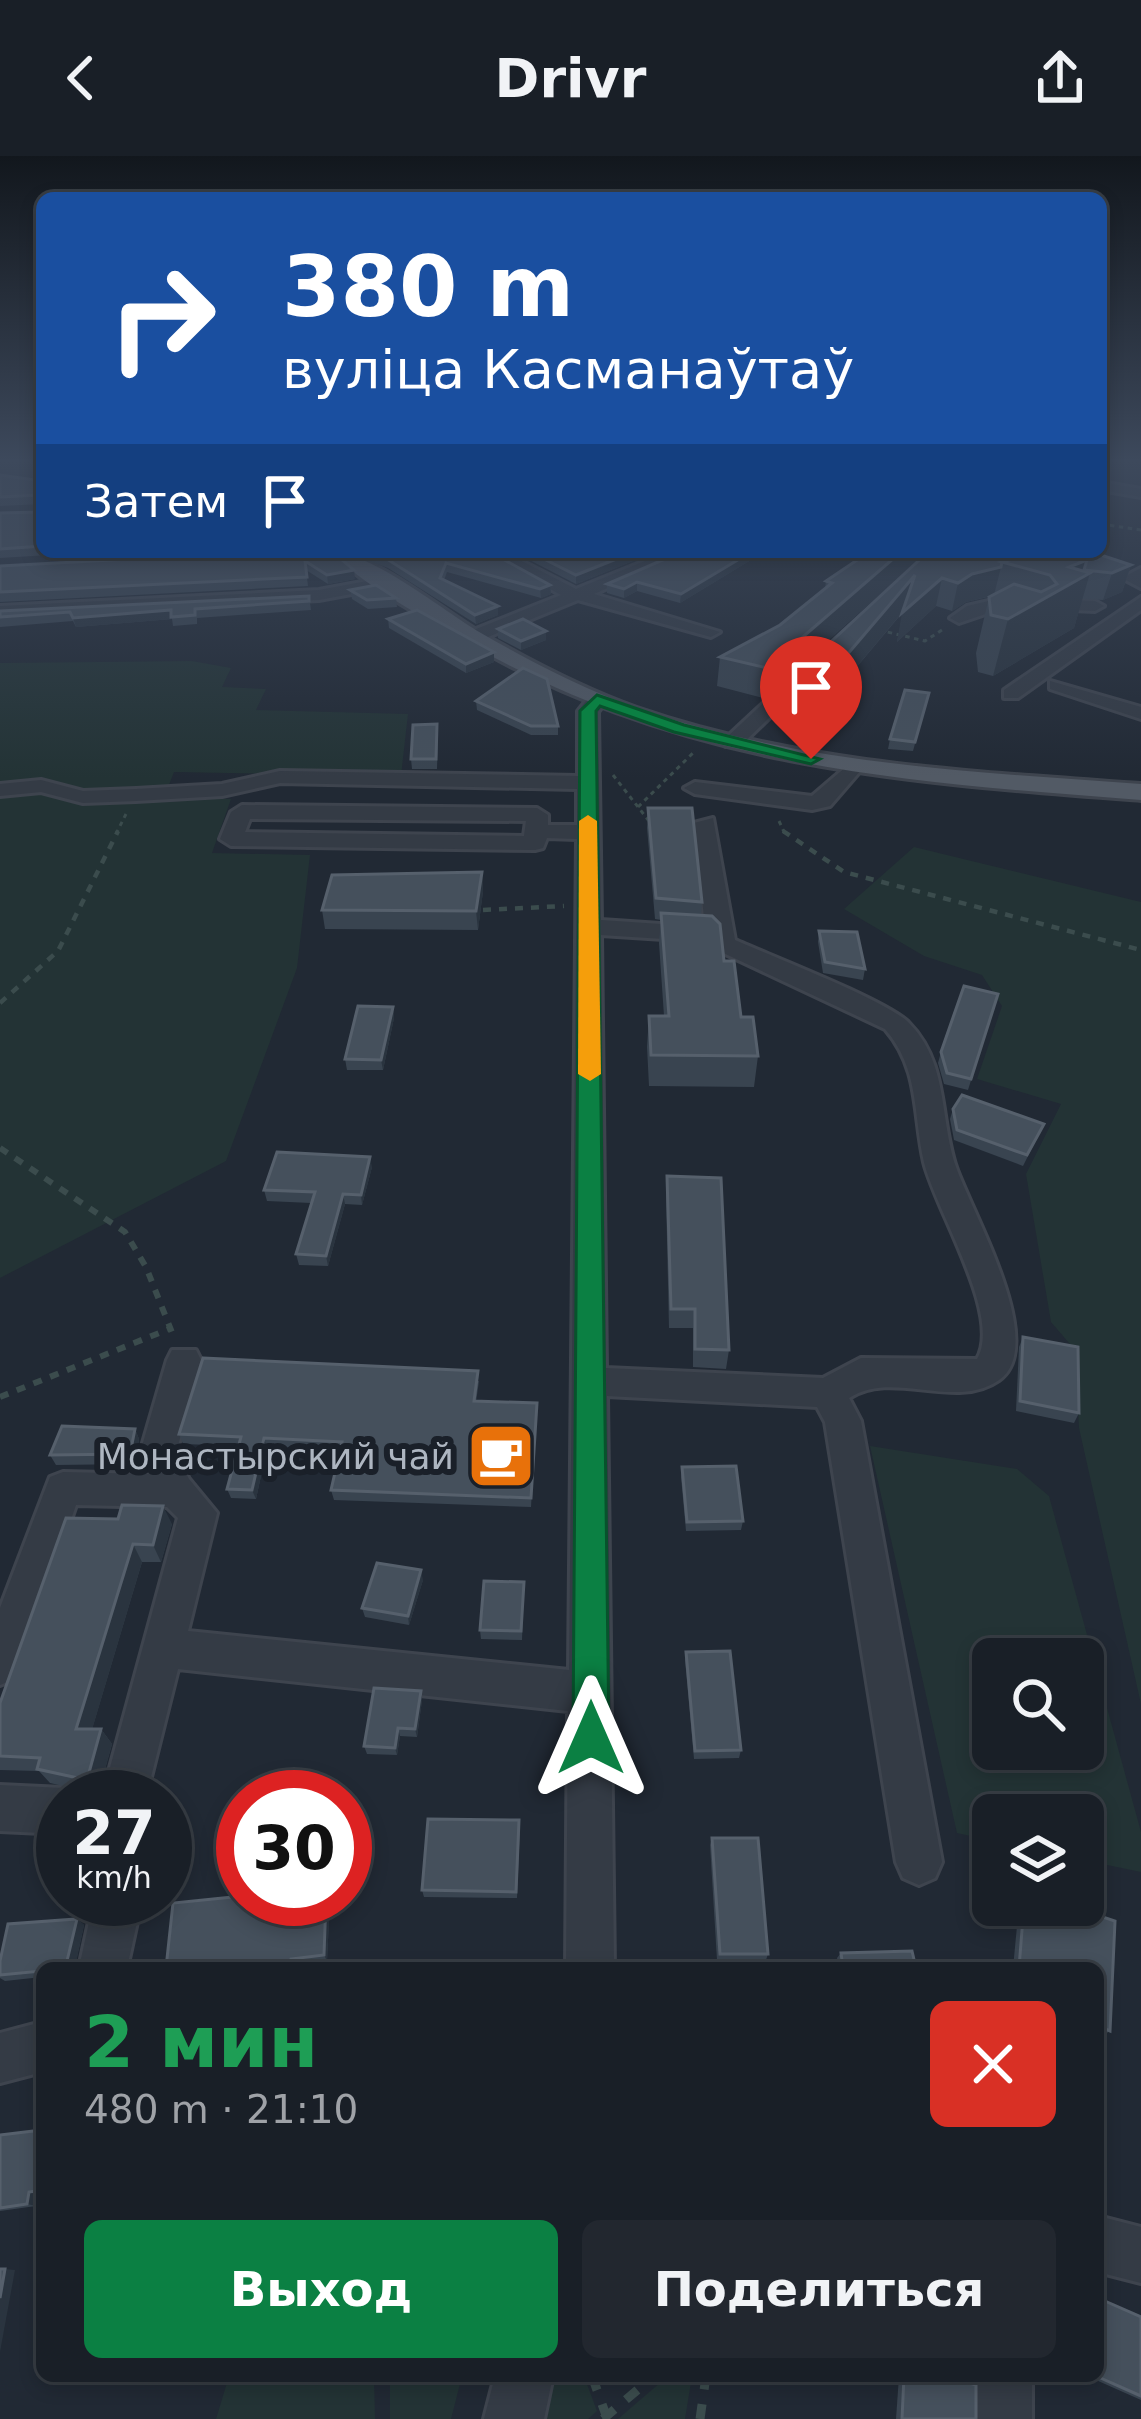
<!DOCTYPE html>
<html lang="ru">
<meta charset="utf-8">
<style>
body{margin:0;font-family:"DejaVu Sans",sans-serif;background:#22272f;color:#f1f3f6;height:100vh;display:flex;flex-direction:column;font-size:45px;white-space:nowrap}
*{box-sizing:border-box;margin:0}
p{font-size:39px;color:#9fa2a7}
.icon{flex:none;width:66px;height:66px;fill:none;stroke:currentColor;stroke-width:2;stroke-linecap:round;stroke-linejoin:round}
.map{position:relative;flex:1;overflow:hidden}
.drawer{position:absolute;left:36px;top:1806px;width:1068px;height:420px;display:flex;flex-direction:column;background:#191f27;border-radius:18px;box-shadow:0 6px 18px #0003,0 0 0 3px #373d44}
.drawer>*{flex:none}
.banner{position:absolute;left:36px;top:36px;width:1071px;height:366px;border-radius:18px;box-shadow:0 6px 18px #0003,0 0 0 3px #373d44;background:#1a4fa0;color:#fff;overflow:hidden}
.fabs{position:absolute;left:972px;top:1482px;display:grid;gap:24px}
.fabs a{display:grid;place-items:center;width:132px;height:132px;border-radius:18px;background:#191f27;box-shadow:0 6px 18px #0003,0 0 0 3px #373d44;font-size:60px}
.speed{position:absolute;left:36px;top:1614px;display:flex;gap:24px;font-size:60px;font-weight:700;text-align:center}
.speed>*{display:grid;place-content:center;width:156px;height:156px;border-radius:50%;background:#191f27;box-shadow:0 6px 18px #0003,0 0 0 3px #373d44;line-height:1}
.speed small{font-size:30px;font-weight:400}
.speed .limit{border:18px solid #d22;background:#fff;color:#111}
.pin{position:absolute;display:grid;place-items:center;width:102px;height:102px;color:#fff;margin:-123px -51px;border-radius:50% 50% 50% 0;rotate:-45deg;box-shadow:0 0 12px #0007}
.pin .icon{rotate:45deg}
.me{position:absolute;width:132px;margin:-66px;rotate:0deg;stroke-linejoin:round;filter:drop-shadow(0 0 9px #0008)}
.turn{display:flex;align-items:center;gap:42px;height:252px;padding:0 48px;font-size:54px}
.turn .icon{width:156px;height:156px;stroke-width:2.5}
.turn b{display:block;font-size:84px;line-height:102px}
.then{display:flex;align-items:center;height:114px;padding:0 48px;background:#0003;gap:24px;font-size:45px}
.round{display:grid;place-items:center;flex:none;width:126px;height:126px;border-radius:18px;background:#22272f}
.headline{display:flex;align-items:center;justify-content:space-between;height:204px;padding:0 48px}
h1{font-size:72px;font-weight:700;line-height:90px;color:#1e9e55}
.button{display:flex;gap:24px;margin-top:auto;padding:24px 48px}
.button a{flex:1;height:138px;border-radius:18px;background:#0b8043;color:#fff;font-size:48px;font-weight:700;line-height:138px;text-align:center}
.button a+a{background:#22272f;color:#f1f3f6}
header{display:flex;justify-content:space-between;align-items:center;height:156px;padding:0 48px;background:#191f27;font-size:54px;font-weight:700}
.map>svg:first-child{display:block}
.green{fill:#233335;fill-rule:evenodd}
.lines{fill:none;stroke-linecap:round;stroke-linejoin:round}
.minor-casing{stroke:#3e444e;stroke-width:6}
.major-casing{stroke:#3e444e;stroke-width:6}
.path-far3{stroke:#3b4c4d;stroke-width:3;stroke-dasharray:4.5 4.5;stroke-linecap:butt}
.path-far2{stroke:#3b4c4d;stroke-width:4.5;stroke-dasharray:8 8;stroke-linecap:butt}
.path-far1{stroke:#3b4c4d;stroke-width:6;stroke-dasharray:9 9;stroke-linecap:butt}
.path{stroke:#3b4c4d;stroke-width:9;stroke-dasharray:15 15;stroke-linecap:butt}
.minor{fill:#343b45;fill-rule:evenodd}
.major{fill:#525a65;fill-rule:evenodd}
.wall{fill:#394450}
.shaded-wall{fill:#2a343f}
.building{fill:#45505c;stroke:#56606c;stroke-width:3}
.route{fill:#0b8043;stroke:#07532c;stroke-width:3}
.slow{fill:#f59e0b}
.labels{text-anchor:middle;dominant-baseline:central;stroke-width:12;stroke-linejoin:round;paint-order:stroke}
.poi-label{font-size:36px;fill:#aeb6c1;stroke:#1a2029;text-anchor:end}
</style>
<header><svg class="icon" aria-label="back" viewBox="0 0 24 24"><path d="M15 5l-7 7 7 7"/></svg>Drivr<svg class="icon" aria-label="share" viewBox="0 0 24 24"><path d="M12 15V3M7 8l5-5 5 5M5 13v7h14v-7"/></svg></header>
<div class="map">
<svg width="1141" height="2263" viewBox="0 0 1141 2263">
<rect width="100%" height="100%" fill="#212934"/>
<g class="green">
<path d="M192 505 231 512 222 531 266 533 256 554 408 558 401 620 174 616 165 639 231 643 212 697 310 699 297 812 226 1005 0 1122V507Z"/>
<path d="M914 691 1141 746V1548L1079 1272 1075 1194 1051 1166 1026 1018 1061 948 977 923 1002 850 982 819 924 800 844 753Z"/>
<path d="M870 1290 1017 1313 1049 1340 1141 1676V1716L1083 1704V1659H993V1685L957 1677ZM993 1503H1083V1593H993Z"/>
<path d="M229 2220H374L375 2263H216Z"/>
<path d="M390 2220H462L451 2263H390Z"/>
<path d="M546 2220H584L597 2255 588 2263H537Z"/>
<path d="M668 2220H692L685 2263H618Z"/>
</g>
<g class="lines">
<defs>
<g id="minor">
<path d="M1101 326 1141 333V341L1101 334Z"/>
<path d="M484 396H504L576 433 667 396H689L594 438 720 476 711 481 578 444 483 483H471V475L561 439Z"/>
<path d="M1141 412V432L1122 422Z"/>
<path d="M383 422 389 431 319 444 0 460V450L319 434Z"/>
<path d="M1006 441 1095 445 1104 450 1095 455 1006 451 959 467 950 462 967 450Z"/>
<path d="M1141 441V454L1018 542H1004V534Z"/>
<path d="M817 497 832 501 740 590H726V582Z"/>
<path d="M1050 525 1141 551V563L1050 533Z"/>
<path d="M590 540 607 544 598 556 601 764 705 771 694 667 713 662 735 784C771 800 885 844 908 866 949 907 939 961 956 1011 971 1055 1049 1189 999 1224 955 1255 893 1213 849 1242L861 1265 942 1706 935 1722 919 1729 903 1722 896 1706 825 1266 817 1251 607 1240 614 1812H566L568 1555 178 1513 146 1641H102L178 1362 167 1351 76 1349 21 1509 15 1523 0 1529V1452L50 1321 63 1316 149 1318 140 1297 167 1204 172 1194H196L201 1204 176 1297 189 1323 217 1357 188 1475 569 1514 577 683 547 682 543 692 535 694 231 690 220 683 231 656 242 649 537 652 548 659V669H577V633L280 627 222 640 136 645 83 647 41 636 0 640V628L41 624 83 635 136 633 222 628 280 615 578 620V555ZM250 663 526 665 524 680 245 676ZM601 779 711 786 717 794 885 873C920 913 913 958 924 1006 935 1053 1003 1160 977 1203L861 1202 823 1222 606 1212Z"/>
<path d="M854 604 861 606V614L830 650 812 654 695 638 684 632 695 626 812 640Z"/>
<path d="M0 1629 63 1632 80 1641H63V1678L0 1675Z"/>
<path d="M94 1743H142L127 1812H79Z"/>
<path d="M42 1866V1916L0 1927V1877Z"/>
<path d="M1098 2060 1141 2071V2127L1098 2116Z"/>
<path d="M495 2220H553L544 2263H484Z"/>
<path d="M974 2220H1032V2263H972Z"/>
</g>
<path id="major" d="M331 396C372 396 442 454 481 477 530 505 583 533 637 552 799 608 972 616 1141 628V644C890 625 675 610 452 478 412 454 363 429 331 396Z"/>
</defs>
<use href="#minor" class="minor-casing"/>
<use href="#major" class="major-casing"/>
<g class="path-far3">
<path d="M1101 368 1141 374"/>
<path d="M879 474 925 485 945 472"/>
<path d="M613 619 649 665"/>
<path d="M638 651 694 596"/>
<path d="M779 665 785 678"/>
<path d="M116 678 126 658"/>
</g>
<g class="path-far2">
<path d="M783 675 844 716 1141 794"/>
<path d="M483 754 564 750"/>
<path d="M0 847 58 795 118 675"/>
</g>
<g class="path-far1">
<path d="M0 992 125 1076 146 1111 173 1179"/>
<path d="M0 1241 169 1173"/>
</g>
<g class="path">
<path d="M592 2220 607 2262"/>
<path d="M603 2263 654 2220"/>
<path d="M700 2263 706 2220"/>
</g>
<use href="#minor" class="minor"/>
<use href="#major" class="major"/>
</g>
<g class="wall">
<path d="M0 319 42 325V348L0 350Z"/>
<path d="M42 350V396H98L0 402V357L40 356Z"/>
<path d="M333 396 355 423 328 428 306 414 308 430 0 446V410Z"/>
<path d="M344 396H490L550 429 551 438 541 442 447 416 444 424 498 450V459L476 468 388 412Z"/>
<path d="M514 396H655L576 428Z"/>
<path d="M681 396H764L680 447 637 435 624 442 607 437V428Z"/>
<path d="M869 396H1011L1131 409 1122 436 1103 444 1082 443 1074 472 993 520 978 516 976 497 989 441 992 440 966 446 952 455 936 450 897 486 903 456 818 557 791 550 795 519 924 399 763 542 717 530 720 501 780 469 825 433 826 425Z"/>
<path d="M350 434 396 442 397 451 368 453 352 443Z"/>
<path d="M309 440 311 454 197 462V468L173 470 172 463 76 471 73 465 0 471V455Z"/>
<path d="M388 463 494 506 466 517 389 472Z"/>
<path d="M498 473 546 475V484L521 494 498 482Z"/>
<path d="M929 537 913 595 888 593 890 583Z"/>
<path d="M476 545 558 570V579H531L477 554Z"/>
<path d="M438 578 437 613H412L411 603Z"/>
<path d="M648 652 702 746 701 759 724 805 741 861 758 900 754 931 649 930 647 891 649 860H664L659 787 661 764 655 763 647 672Z"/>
<path d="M482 716 483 735 478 774 325 773 322 754Z"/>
<path d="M819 775 865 813 863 824 823 817 818 786Z"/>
<path d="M998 838 968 934 944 928 938 907 941 896Z"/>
<path d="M393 851 394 862 383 914H347L345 903Z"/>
<path d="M953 953 1044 968 1023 1010 954 984 950 963Z"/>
<path d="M372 1011 362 1049 345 1048 328 1110 299 1109 296 1098 311 1047 267 1045 264 1034Z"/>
<path d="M667 1020 729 1194 726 1213 693 1211V1172H669L666 1040Z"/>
<path d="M1023 1181 1079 1257 1074 1267 1016 1255 1019 1191Z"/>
<path d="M479 1225 476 1246 537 1247 531 1351 334 1344 331 1334 340 1296 267 1292 256 1343 231 1342 227 1333 238 1290 183 1288 179 1278Z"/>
<path d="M135 1273 139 1283 135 1308 56 1309 50 1299Z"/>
<path d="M682 1311 743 1365 741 1374 686 1375 681 1321Z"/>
<path d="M66 1362 172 1368 161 1406H142L92 1573H101L112 1588 98 1638 50 1627 39 1615 0 1614V1547Z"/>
<path d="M423 1424 409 1469 365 1461 362 1452Z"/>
<path d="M524 1426 522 1484 481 1483 480 1474Z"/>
<path d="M686 1496 741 1594 739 1602 694 1603 685 1504Z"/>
<path d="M421 1535 422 1544 417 1581 400 1580 397 1599 367 1598 364 1590Z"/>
<path d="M520 1671 517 1742 424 1741 422 1734Z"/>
<path d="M712 1682 768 1798 766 1804H717L710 1689Z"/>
<path d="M243 1743H330L327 1805 295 1808 294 1812H166Z"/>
<path d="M1019 1749H1067L1115 1765 1110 1875 1102 1880 1098 1878V1812H1013Z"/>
<path d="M77 1763 84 1769 75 1810 78 1812H42V1821L5 1825 0 1822V1805Z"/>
<path d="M841 1797 916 1812H839L837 1802Z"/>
<path d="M42 1974V2038L38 2039 36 2050 0 2055V1979Z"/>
<path d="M1141 2161V2244L1087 2220H1098Z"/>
<path d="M899 2220H949L976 2263H896Z"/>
</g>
<g class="shaded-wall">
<path d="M634 396H655L576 428V419Z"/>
<path d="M751 396H764L680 447 681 438Z"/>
<path d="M901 396H925L924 399 763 542 767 512Z"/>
<path d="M1087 404 1082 421 1090 417 1074 472 993 520 1008 463 1064 432 1069 411Z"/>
<path d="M1131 409 1122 436 1103 444 1112 417Z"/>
<path d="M1001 411 994 439 966 446 952 455 958 427 972 418Z"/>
<path d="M354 414 355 423 328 428 327 419Z"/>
<path d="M915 419 910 447 818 557 823 527Z"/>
<path d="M942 422 936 450 897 486 902 457Z"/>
<path d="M637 426V435L624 442V433Z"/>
<path d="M550 429 551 438 541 442 540 433Z"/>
<path d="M498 450V459L476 468 475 459Z"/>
<path d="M171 454 172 463 76 471 73 462Z"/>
<path d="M546 475V484L521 494V485Z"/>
<path d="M494 496V506L466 517V508Z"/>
<path d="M482 716 483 735 478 774 476 755Z"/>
<path d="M393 851 394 862 383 914 381 904Z"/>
<path d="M370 1001 372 1011 362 1049 361 1039Z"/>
<path d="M343 1038 345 1048 328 1110 326 1100Z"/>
<path d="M135 1273 139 1283 135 1308 130 1298Z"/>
<path d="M264 1282 267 1292 256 1343 252 1334Z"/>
<path d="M163 1350 172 1368 161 1406 153 1389Z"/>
<path d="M133 1388 142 1406 88 1587 76 1573Z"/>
<path d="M421 1414 423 1424 409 1469 408 1460Z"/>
<path d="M421 1535 422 1544 417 1581 415 1573Z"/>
<path d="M398 1572 400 1580 397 1599 395 1592Z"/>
<path d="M101 1573 112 1588 98 1638 87 1624Z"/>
<path d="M326 1743H330L327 1805 324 1799Z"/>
<path d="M77 1763 84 1769 75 1811 67 1805Z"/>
<path d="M29 2036 38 2039 36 2050 27 2048Z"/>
<path d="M5 2113 15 2114 0 2196V2142Z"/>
</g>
<g class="building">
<path d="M0 319 42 325V342L39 339 0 341Z"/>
<path d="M42 350V390L0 393V357L40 356Z"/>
<path d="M263 396H333L354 414 327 419 305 405 307 421 0 436V410Z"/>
<path d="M368 396H490L550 429 540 433 446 407 440 422 498 450 475 459 387 403Z"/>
<path d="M530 396H634L576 419Z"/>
<path d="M681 396H751L681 438 637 426 624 433 607 428Z"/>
<path d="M869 396H901L767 512 720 501 780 469 832 427 826 425Z"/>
<path d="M928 396H1011L1021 398 1027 396H1092L1131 409 1112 417 1084 414 1087 404 1020 401 1002 406 1001 411 972 418 958 427 942 422 902 457 915 419 823 527 795 519Z"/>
<path d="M1020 401 1087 404 1069 411 1090 417 1008 463 991 459 989 441 1014 428 1041 436 1057 428 1050 419 1002 406Z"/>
<path d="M376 429 396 442 367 444 350 434Z"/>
<path d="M309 440V445L195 453V459L171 461V454L73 462 70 456 0 461V455Z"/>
<path d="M417 454 494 496 466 508 388 463Z"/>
<path d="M523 463 546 475 521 485 498 473Z"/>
<path d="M523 512 547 523 558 570H531L476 545Z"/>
<path d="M905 534 929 537 915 586 890 583Z"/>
<path d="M437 568 436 603H411L413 569Z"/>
<path d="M648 652H692L702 746 656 742Z"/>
<path d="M482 716 476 755 322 754 332 719Z"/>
<path d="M661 757 712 760 720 768 724 805H734L741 861H753L758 900 651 899 649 860H669Z"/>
<path d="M819 775 857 776 865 813 825 806Z"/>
<path d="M964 830 998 838 971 923 947 917 941 896Z"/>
<path d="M358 850 393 851 381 904 345 903Z"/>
<path d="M962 939 1044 968 1027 999 957 974 953 953Z"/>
<path d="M277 996 370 1001 361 1039 343 1038 326 1100 296 1098 315 1036 264 1034Z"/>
<path d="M667 1020 721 1022 729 1194 695 1193V1153H671Z"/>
<path d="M1023 1181 1078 1191 1079 1257 1020 1245Z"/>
<path d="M203 1202 478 1215 474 1245 537 1247 531 1342 331 1334 342 1286 264 1282 252 1334 227 1333 241 1281 179 1278Z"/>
<path d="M62 1270 135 1273 130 1298 50 1299Z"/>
<path d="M736 1310 743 1365 687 1366 682 1311Z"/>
<path d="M122 1349 163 1350 153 1389 133 1388 76 1573H101L87 1624 37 1613 40 1602 0 1600V1547L66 1362 118 1363Z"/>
<path d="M377 1407 421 1414 408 1460 362 1452Z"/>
<path d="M484 1425 524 1426 521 1475 480 1474Z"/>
<path d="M730 1495 741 1594 695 1595 686 1496Z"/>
<path d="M374 1532 421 1535 415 1573 398 1572 395 1592 364 1590Z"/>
<path d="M428 1663 519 1664 516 1736 422 1734Z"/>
<path d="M712 1682H758L768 1798H720Z"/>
<path d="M243 1740V1743H326L324 1799 291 1803 290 1812H256V1806L190 1812H166L173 1747Z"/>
<path d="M1024 1749H1067L1115 1765 1110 1875 1098 1870V1812H1019Z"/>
<path d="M77 1763 67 1805 76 1811 42 1812V1815L0 1819V1805L8 1768Z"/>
<path d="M912 1795 916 1812H843L841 1797Z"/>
<path d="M42 1974V2034L29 2036 27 2048 0 2052V1979Z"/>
<path d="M0 2113H5L0 2142Z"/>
<path d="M1098 2142 1141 2161V2240L1096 2220H1098Z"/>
<path d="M904 2220H949L976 2229V2263H902Z"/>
</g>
<linearGradient id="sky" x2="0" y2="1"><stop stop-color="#12171d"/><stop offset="0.49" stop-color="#3d495c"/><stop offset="1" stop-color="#3d495c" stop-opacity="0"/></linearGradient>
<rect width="1141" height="622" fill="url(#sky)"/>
<path class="route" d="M597 539 684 569 820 603 811 608 674 576 600 550 596 555 609 1582 604 1595 591 1600 579 1595 573 1582 580 555Z"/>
<path class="slow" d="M588 659 597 665 601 918 590 925 578 918 579 665Z"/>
<defs>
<symbol id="cafe-square" viewBox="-11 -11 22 22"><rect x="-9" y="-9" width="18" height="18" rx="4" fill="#e8710a" stroke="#1a2029"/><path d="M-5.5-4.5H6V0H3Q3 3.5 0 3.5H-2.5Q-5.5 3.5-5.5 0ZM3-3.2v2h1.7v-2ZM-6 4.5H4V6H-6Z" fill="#fff"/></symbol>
</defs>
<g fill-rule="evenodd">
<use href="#cafe-square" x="463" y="1262" width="76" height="76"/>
</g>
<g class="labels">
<g class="poi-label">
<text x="454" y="1300">Монастырский чай</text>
</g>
</g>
</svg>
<div class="fabs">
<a><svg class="icon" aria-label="search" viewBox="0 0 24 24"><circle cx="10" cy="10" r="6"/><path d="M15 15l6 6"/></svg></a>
<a><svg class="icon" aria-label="layers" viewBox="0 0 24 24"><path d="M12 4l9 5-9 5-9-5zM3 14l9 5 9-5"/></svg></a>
</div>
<div class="speed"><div>27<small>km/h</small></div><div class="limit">30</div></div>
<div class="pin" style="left:811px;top:603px;background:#d93025"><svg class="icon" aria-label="arrive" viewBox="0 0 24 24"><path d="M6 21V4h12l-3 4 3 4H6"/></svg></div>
<svg class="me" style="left:591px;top:1582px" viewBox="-20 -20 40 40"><path d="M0-17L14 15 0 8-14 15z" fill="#0b8043" stroke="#fff" stroke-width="4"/></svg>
<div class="banner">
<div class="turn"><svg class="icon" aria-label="right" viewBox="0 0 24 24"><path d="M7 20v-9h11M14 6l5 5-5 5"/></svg><div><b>380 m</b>вуліца Касманаўтаў</div></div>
<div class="then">Затем<svg class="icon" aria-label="arrive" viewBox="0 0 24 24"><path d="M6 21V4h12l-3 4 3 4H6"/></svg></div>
</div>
<section class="drawer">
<div class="headline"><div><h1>2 мин</h1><p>480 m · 21:10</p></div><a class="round" style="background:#d93025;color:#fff"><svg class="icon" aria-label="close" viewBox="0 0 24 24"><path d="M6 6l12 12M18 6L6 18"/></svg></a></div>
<div class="button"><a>Выход</a><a>Поделиться</a></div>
</section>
</div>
